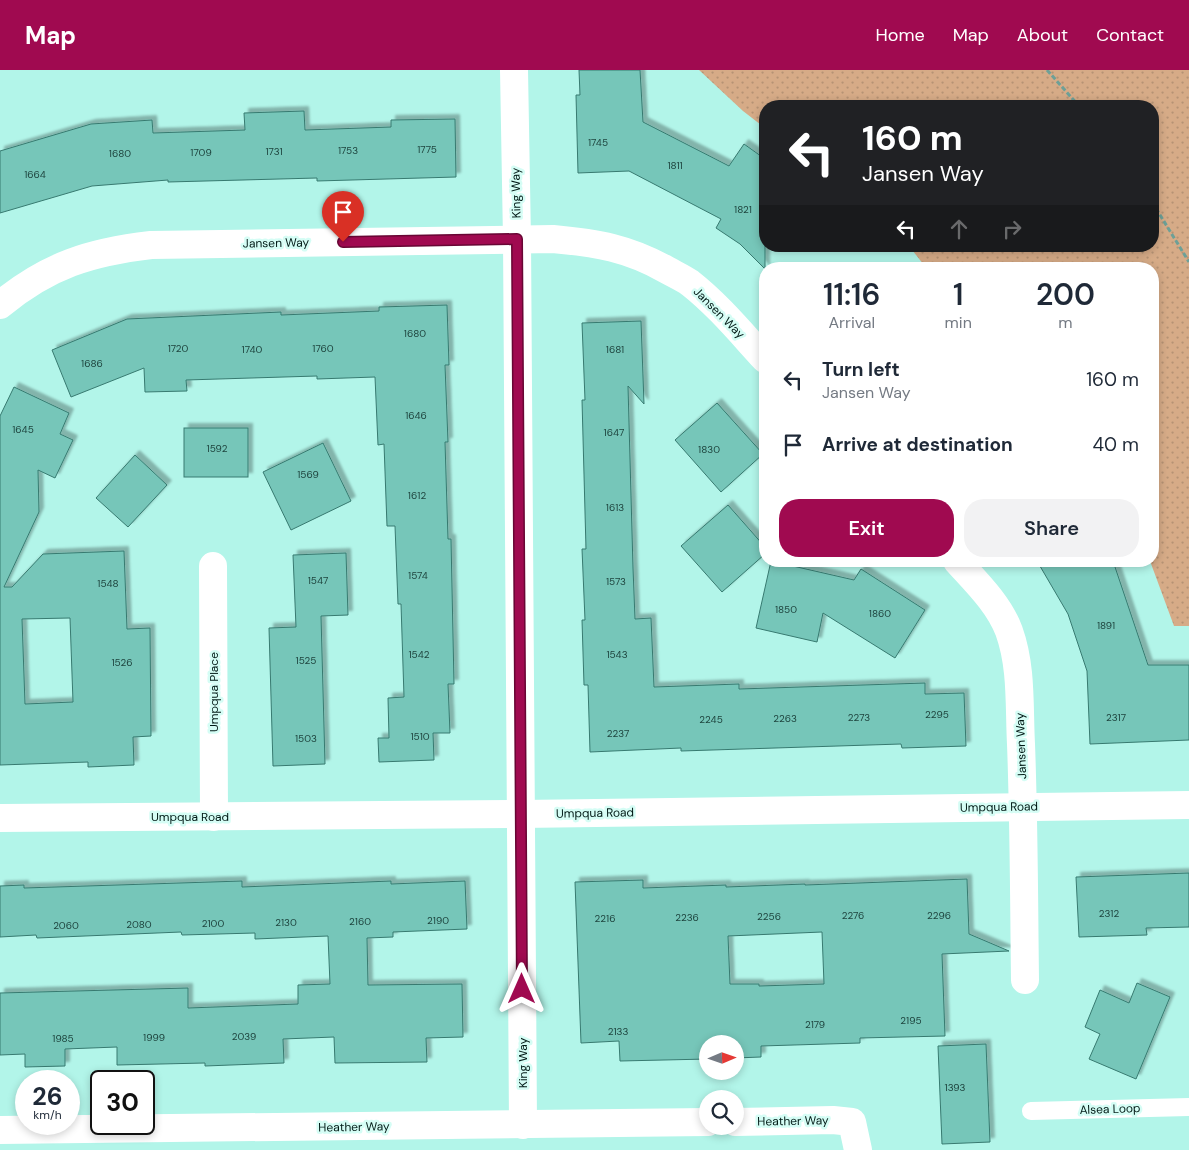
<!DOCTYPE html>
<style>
body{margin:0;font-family:"DM Sans",sans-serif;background:#f2f2f3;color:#1f2937;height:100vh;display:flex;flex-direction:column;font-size:19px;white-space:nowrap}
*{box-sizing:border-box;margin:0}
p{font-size:16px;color:#747a83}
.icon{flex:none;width:28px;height:28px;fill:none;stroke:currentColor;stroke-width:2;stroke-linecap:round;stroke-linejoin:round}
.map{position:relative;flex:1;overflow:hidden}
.drawer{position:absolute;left:759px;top:192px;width:400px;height:305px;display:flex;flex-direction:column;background:#fff;border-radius:20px;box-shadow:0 2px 8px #0003}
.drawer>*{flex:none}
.hud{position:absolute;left:759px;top:30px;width:400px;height:152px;border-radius:20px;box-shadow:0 2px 8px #0003;background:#202124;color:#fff;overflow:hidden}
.needle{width:32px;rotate:88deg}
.buttons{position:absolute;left:699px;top:965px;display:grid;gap:10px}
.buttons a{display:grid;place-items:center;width:45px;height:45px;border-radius:50%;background:#fff;box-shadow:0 2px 8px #0003;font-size:25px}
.speed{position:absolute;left:15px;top:1000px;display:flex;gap:10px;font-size:25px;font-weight:700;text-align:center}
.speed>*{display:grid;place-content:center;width:65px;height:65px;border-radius:50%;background:#fff;box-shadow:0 2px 8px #0003;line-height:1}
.speed small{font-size:12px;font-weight:400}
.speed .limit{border:2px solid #111;border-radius:8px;background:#fff;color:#111}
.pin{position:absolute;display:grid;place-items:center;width:42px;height:42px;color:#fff;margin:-51px -21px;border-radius:50% 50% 50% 0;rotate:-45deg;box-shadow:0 0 5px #0007}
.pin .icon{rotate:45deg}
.me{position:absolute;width:55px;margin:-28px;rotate:0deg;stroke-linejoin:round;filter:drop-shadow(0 0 4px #0008)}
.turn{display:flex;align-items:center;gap:18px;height:105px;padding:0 20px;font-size:22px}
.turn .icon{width:65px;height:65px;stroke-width:2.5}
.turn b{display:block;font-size:35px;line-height:42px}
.lanes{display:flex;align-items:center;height:48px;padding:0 20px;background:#0003;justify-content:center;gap:25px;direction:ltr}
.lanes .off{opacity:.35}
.eta{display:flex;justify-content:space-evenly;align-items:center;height:85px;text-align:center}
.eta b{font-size:30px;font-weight:600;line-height:35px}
.action{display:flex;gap:10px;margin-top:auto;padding:10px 20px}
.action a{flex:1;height:58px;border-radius:20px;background:#a00a50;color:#fff;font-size:20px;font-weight:600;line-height:58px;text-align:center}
.action a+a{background:#f2f2f3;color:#1f2937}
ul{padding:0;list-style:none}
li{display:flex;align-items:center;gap:15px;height:65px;padding:0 20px}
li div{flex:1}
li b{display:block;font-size:19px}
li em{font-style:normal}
header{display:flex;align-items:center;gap:30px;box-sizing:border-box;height:70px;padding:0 25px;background:#a00a50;color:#fff}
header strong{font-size:24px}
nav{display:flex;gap:28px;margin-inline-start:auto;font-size:18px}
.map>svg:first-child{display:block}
.grass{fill:url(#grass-dots)}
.building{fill:#76c6b9;stroke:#377a70;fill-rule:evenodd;filter:url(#shadow)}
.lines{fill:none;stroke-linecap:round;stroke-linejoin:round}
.path{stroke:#6da097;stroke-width:3;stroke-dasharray:5 2.5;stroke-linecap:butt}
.service{stroke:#fff;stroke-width:18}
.minor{stroke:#fff;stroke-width:28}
.route-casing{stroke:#680634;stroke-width:12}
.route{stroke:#a00a50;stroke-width:9}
.labels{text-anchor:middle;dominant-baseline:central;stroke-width:5;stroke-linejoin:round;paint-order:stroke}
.number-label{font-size:10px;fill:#1e443e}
.street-label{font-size:12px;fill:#001915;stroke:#d5fdf5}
</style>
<header>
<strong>Map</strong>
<nav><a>Home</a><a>Map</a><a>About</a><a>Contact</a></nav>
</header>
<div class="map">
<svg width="1189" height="1080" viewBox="0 0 1189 1080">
<defs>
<pattern id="grass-dots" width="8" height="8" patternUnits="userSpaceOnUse" patternTransform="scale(1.25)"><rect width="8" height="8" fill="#d6ab87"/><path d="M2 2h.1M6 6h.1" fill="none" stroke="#b69374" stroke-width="1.8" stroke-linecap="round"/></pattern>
<filter id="shadow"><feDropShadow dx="4.5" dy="-4.5" stdDeviation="1" flood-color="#0004"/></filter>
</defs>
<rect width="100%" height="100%" fill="#b2f5e9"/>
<path class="grass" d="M699 0H1189V556H1174L1150 491H1152V199H927L909 176H1152V36H765V58L743 41Z"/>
<g class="building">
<path d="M579 0H640L643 52 729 96 744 74 765 89V199L740 174 716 158 721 149 629 101 578 103 576 25H580Z"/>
<path d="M304 41 305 60 391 57V50L455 49 456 107 317 111V108L168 112V110L92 116 0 143V81L91 54 152 50 153 63 245 60 244 43Z"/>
<path d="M447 235 449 295H445L448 372H445L448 469H451L454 614H448L450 663H433L434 690 379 692 378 668H389L388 628 404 627 401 534H398L395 456H387L384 374 378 375 375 307 317 309V306L186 310 187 321 145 322 144 298 71 327 52 280 127 249 281 242V245L379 241V237Z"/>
<path d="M641 251 644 334 628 316 633 498 635 549 651 548 654 617 739 614V619L925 613V624L964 623 966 676 902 678 901 674 681 681V678L590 682 588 615H584L582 550H585L582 479H586L582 330H585L582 253Z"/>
<path d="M14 317 69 343 60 364 73 370 55 408 38 400 39 442 4 517H12L43 484 124 481 127 559 150 558 151 666 133 667 134 695 88 697V692L0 695V346ZM70 548 73 632 25 634 22 549Z"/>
<path d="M717 333 763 384 721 422 675 370Z"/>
<rect x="184" y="358" width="64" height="49"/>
<path d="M323 373 351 431 291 460 263 402Z"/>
<path d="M135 385 167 415 128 457 96 428Z"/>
<path d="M728 435 765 477V484L722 522 681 476Z"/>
<path d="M346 483 348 545 321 546 325 694 273 696 269 558 296 557 293 485Z"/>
<path d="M771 491 854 510 861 499 925 540 895 588 823 543 817 572 756 558Z"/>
<path d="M1037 491H1113L1148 595H1189V670L1090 674 1087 601 1068 544Z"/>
<path d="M1189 803V857L1146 858 1147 865 1079 867 1076 807Z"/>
<path d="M967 809 969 864 1009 881 942 884 945 966 860 968V973L761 976V987L735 988V974H708V989L620 991 619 971 581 973 575 812 643 810V818L726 815V817L805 814V815ZM822 862 824 914 759 916V914H730L728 866Z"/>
<path d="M242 811V817L391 811V814L465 811 467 859 393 862V867L367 868 368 915 462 914 463 967 426 968 427 992 335 993 334 967 283 969 284 993 205 996V993L117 995V977L65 979V996L25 997V984L0 985V923L188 918V938L298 934V915L330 914 328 866 255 869V863L182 865 181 862 37 868 36 865 0 867V816L24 815V818Z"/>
<path d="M1137 913 1170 927 1136 1009 1089 989 1100 964 1085 957 1100 920 1129 933Z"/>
<path d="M986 974 990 1072 942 1074 938 976Z"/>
</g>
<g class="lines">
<g class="path">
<path d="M1047 0 1079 36"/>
<path d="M1152 132 1189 192"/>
</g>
<path class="service" d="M1031 1041 1189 1037"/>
<g class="minor">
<path d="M514 0 517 169 523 1055"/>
<path d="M0 235C48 195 91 182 151 175L553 169C597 173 628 178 667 200 674 204 683 208 690 213 718 235 741 263 765 289"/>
<path d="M957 491C976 512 999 534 1009 561 1022 597 1019 637 1021 674 1024 753 1024 832 1025 910"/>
<path d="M213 496 214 747"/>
<path d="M0 748 521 744 1189 735"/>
<path d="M735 1052 833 1050 852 1052 858 1080"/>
<path d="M0 1060 708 1052"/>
</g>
</g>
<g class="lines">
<defs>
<path id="route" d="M343 172 517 169 522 919"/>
</defs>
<use href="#route" class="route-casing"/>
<use href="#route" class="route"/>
</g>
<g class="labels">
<g class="number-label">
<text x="598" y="72">1745</text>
<text x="427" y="79">1775</text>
<text x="348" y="80">1753</text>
<text x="274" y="81">1731</text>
<text x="201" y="82">1709</text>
<text x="120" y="83">1680</text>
<text x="675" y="95">1811</text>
<text x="35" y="104">1664</text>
<text x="743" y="139">1821</text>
<text x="415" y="263">1680</text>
<text x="178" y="278">1720</text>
<text x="323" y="278">1760</text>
<text x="252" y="279">1740</text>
<text x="615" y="279">1681</text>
<text x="92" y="293">1686</text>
<text x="416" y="345">1646</text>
<text x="23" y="359">1645</text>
<text x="614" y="362">1647</text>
<text x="217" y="378">1592</text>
<text x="709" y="379">1830</text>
<text x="308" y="404">1569</text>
<text x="417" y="425">1612</text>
<text x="615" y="437">1613</text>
<text x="418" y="505">1574</text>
<text x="318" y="510">1547</text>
<text x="616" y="511">1573</text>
<text x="108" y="513">1548</text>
<text x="786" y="539">1850</text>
<text x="880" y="543">1860</text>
<text x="1106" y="555">1891</text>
<text x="419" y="584">1542</text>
<text x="617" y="584">1543</text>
<text x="306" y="590">1525</text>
<text x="122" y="592">1526</text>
<text x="937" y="644">2295</text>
<text x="859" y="647">2273</text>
<text x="1116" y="647">2317</text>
<text x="785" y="648">2263</text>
<text x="711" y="649">2245</text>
<text x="618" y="663">2237</text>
<text x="420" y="666">1510</text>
<text x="306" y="668">1503</text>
<text x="1109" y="843">2312</text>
<text x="853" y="845">2276</text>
<text x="939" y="845">2296</text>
<text x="769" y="846">2256</text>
<text x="687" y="847">2236</text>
<text x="605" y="848">2216</text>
<text x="438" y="850">2190</text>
<text x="360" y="851">2160</text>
<text x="286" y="852">2130</text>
<text x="213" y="853">2100</text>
<text x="139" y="854">2080</text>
<text x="66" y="855">2060</text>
<text x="911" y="950">2195</text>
<text x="815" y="954">2179</text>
<text x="618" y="961">2133</text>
<text x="244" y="966">2039</text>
<text x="154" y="967">1999</text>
<text x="63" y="968">1985</text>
<text x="955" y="1017">1393</text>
</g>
<g class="street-label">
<text transform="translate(516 123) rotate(-91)">King Way</text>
<text transform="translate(276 173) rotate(-1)">Jansen Way</text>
<text transform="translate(719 243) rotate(45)">Jansen Way</text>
<text transform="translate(214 622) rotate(-90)">Umpqua Place</text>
<text transform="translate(1021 676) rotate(-92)">Jansen Way</text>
<text transform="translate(999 737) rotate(-1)">Umpqua Road</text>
<text transform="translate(595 743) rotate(-1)">Umpqua Road</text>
<text x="190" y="747">Umpqua Road</text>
<text transform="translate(523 993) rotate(-90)">King Way</text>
<text transform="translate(1110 1039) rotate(-2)">Alsea Loop</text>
<text transform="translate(793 1051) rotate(-1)">Heather Way</text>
<text transform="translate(354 1057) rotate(-1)">Heather Way</text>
</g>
</g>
</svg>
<div class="buttons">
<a><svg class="needle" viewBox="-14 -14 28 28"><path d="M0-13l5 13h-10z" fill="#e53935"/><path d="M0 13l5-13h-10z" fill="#747a83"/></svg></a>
<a><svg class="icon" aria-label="search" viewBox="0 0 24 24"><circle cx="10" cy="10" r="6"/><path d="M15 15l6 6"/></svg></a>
</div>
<div class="speed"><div>26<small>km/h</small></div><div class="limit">30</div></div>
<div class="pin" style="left:343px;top:172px;background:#d93025"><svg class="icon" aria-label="arrive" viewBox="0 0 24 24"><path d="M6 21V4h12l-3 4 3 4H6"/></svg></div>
<svg class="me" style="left:522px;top:919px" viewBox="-20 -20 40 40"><path d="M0-17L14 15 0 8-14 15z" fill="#a00a50" stroke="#fff" stroke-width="4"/></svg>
<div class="hud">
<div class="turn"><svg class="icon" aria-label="left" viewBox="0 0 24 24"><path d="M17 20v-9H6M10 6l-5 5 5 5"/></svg><div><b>160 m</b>Jansen Way</div></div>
<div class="lanes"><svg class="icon" aria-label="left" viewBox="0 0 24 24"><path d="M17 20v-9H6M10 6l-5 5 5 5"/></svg><svg class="icon off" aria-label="ahead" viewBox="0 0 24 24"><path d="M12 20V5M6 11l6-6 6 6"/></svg><svg class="icon off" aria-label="right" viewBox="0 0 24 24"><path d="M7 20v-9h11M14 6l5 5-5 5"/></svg></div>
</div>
<section class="drawer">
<div class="eta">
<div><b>11:16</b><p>Arrival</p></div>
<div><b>1</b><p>min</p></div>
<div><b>200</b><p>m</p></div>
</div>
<ul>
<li><svg class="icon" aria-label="left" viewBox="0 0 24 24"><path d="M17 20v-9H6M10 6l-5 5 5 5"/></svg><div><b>Turn left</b><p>Jansen Way</p></div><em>160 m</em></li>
<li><svg class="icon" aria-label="arrive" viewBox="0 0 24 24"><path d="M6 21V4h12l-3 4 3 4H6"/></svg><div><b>Arrive at destination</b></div><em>40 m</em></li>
</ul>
<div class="action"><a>Exit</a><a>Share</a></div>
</section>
</div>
